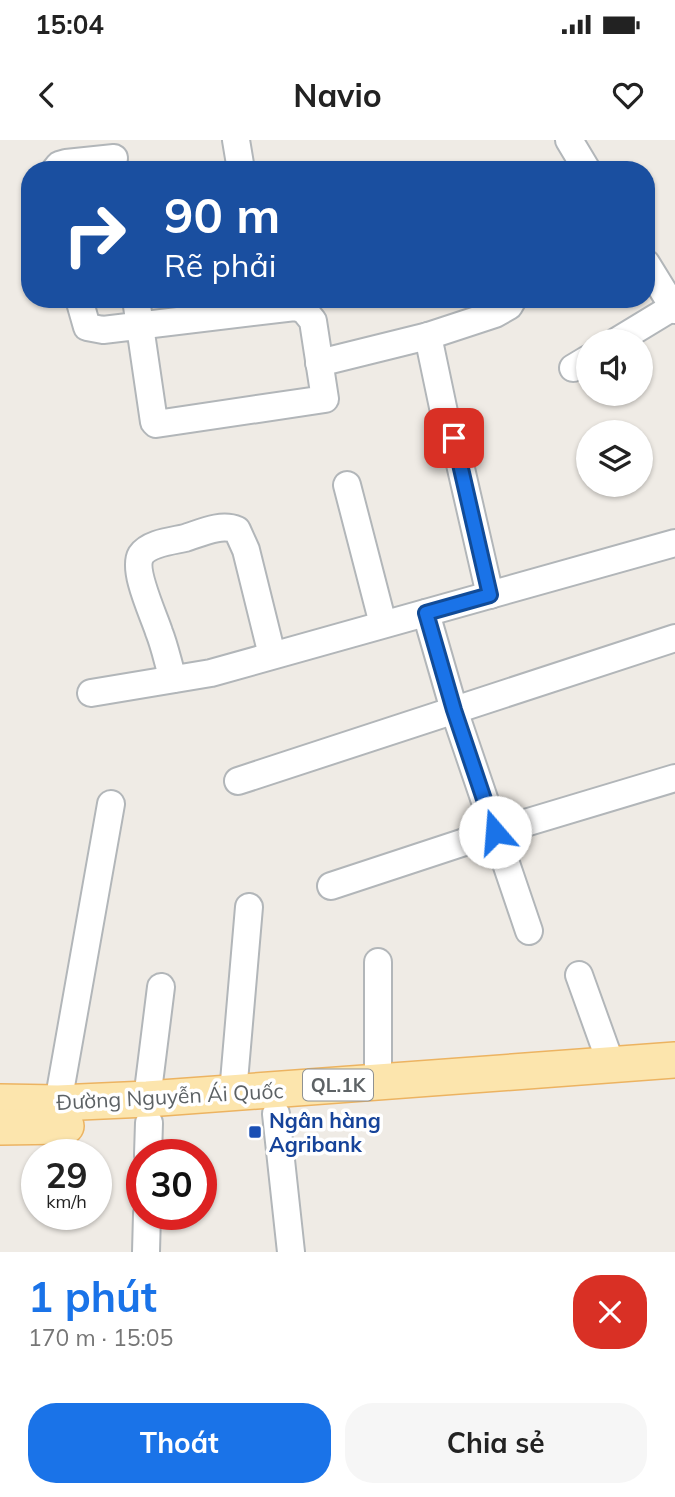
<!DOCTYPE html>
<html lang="vi">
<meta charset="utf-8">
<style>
body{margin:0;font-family:Mulish,sans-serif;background:#f6f6f6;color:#222;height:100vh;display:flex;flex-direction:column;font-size:26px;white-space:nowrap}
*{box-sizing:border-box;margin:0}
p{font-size:23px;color:#767676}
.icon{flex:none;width:38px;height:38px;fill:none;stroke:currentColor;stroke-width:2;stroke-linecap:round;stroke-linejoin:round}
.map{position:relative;height:1112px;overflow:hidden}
.side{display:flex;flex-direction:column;background:#fff;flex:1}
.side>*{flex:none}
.banner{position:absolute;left:21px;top:21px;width:634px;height:147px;border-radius:28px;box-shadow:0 2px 5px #0004;background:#1a4fa0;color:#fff;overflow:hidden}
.controls{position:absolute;left:576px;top:189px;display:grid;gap:14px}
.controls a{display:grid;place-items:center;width:77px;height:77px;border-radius:50%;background:#fff;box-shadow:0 2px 5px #0004;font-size:35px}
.speed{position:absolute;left:21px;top:999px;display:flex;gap:14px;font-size:35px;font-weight:700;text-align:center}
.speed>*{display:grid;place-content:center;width:91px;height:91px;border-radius:50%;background:#fff;box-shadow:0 2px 5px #0004;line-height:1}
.speed small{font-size:18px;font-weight:400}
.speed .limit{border:10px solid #d22;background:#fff;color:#111}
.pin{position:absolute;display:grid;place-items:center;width:60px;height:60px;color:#fff;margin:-30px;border-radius:14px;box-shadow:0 4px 10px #0006}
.me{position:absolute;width:77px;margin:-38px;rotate:342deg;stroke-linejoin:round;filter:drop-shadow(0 0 5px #0008)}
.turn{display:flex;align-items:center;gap:24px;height:147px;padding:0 28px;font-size:32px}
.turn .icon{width:91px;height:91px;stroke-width:2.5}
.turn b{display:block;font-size:49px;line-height:60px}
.round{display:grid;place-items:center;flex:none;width:74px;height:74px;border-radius:28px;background:#f6f6f6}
.overview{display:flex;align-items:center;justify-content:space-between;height:119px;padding:0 28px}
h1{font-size:42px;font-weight:700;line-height:52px;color:#1a73e8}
.cta{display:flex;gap:14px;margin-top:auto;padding:14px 28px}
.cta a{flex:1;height:80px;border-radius:28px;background:#1a73e8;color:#fff;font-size:28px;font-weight:700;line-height:80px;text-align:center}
.cta a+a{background:#f6f6f6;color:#222}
.status{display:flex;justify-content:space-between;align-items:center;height:49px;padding:0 35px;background:#fff;direction:ltr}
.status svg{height:19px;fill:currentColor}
header{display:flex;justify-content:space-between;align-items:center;height:91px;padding:0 28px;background:#fff;font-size:32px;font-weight:700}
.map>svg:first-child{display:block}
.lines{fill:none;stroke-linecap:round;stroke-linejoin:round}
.minor-casing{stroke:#b2b6b9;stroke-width:30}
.major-casing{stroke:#ecb361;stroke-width:38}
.minor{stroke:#fff;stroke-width:26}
.major{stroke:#fce5ad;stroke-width:35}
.route-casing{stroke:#114b97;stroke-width:18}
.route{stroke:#1a73e8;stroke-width:12}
.transit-dot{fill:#1a4fb4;stroke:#fff;stroke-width:2.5}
.labels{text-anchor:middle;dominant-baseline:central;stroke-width:7;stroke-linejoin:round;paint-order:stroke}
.shield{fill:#fff;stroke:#8e9193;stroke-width:2}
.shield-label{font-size:19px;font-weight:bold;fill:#5d6265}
.street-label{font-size:21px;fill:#5d6265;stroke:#fff}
.transit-label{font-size:21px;font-weight:bold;fill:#164399;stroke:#fff;text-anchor:start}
</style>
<div class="status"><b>15:04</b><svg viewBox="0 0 49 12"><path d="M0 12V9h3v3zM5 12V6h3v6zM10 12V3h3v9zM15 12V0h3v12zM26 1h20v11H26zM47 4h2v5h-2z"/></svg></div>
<header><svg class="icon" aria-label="back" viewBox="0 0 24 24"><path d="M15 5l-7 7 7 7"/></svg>Navio<svg class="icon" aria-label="heart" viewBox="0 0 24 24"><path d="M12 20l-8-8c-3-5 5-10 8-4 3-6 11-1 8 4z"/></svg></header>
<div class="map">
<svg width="675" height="1112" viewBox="0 0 675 1112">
<rect width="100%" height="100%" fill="#efebe5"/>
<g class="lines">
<defs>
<g id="minor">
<path d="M236 0 241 30"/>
<path d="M569 0 587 30"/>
<path d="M55 30 59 25 66 23 114 18"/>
<path d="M646 123 675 170"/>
<path d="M79 159 87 187 103 190 295 167 304 170 313 181 325 259 156 284 154 282 136 159"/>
<path d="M428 196 444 272"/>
<path d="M617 201 673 167"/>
<path d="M319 223 428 196 495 174 509 166 513 159"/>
<path d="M573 228 588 219"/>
<path d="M454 298 490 455"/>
<path d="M347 345 383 484"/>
<path d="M426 473 454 570 529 791"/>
<path d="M173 539C168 523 165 507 159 492 154 476 132 430 141 415 149 403 172 401 185 398 201 393 221 383 237 390L246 410 272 515"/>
<path d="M91 553 211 533 675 403"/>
<path d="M238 641 675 498"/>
<path d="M331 746 495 692 675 638"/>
<path d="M579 835 611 924"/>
<path d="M378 942V822"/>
<path d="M233 953 249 767"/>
<path d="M147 959 161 847"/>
<path d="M58 963 111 664"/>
<path d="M276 974 291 1112"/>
<path d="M148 1015 149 983"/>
<path d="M146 1112 147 1074"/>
</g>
<g id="major">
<path d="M0 962 58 963 147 959 675 920"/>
<path d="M0 987 66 986"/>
</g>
</defs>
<use href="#minor" class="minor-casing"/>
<use href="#major" class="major-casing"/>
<use href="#minor" class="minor"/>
<use href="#major" class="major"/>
</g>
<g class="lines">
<defs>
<path id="route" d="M454 298 490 455 426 473 454 570 495 692"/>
</defs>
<use href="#route" class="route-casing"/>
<use href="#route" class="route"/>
</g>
<rect class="transit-dot" x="248" y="985" width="14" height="14" rx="3.5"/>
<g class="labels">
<rect class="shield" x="303" y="929.5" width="70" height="31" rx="5"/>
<g class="shield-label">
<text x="338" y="945">QL.1K</text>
</g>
<g class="street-label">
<text transform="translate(170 956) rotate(-3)">Đường Nguyễn Ái Quốc</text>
</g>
<g class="transit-label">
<text x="269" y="980">Ngân hàng<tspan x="269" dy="24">Agribank</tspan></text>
</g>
</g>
</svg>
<div class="controls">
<a><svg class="icon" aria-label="sound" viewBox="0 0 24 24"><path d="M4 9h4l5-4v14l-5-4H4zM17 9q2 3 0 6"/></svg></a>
<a><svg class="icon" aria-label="layers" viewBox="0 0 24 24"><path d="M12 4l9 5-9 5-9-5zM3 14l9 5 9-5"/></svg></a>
</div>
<div class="speed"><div>29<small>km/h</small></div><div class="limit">30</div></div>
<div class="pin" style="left:454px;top:298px;background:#d93025"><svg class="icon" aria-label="arrive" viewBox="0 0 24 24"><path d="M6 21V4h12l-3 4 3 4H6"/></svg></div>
<svg class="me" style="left:495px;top:692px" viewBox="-20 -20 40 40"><circle r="19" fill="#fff"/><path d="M0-13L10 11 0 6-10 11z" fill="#1a73e8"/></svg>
<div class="banner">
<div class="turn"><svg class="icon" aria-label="right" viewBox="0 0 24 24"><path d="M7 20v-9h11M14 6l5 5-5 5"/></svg><div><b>90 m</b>Rẽ phải</div></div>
</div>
</div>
<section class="side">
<div class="overview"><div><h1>1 phút</h1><p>170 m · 15:05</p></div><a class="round" style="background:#d93025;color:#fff"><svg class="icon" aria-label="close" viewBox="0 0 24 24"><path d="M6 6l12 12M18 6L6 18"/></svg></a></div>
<div class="cta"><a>Thoát</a><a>Chia sẻ</a></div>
</section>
